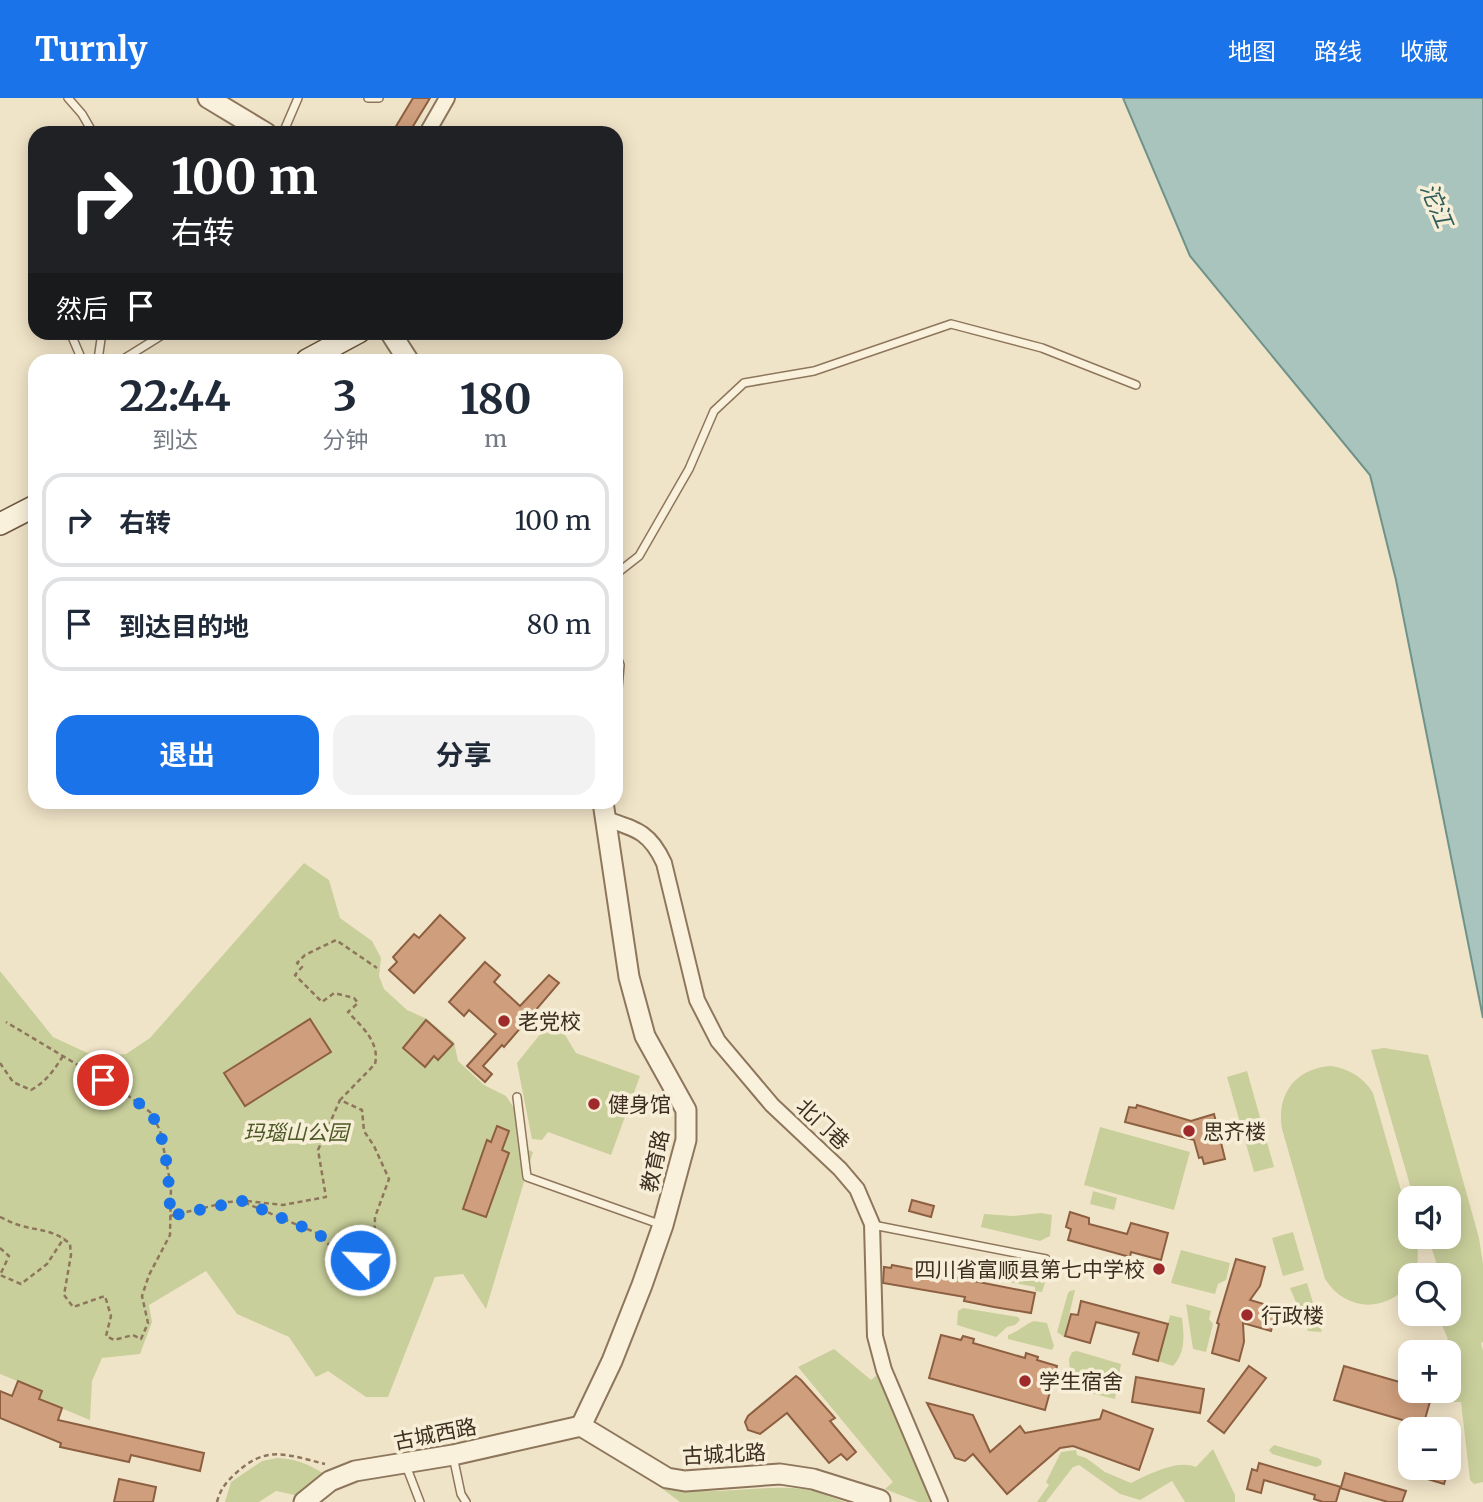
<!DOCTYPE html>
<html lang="zh">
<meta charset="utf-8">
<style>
body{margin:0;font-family:Merriweather,"Noto Sans SC",serif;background:#f2f2f3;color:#1f2937;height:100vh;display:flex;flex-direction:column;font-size:26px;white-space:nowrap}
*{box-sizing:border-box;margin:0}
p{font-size:23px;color:#747a83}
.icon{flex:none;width:38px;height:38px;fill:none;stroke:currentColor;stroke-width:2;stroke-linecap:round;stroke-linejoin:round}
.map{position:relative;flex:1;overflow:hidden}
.sheet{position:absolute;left:28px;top:256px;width:595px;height:455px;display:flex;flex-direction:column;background:#fff;border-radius:21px;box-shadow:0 4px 18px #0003}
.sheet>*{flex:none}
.guide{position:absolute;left:28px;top:28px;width:595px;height:214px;border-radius:21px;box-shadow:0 4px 18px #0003;background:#202124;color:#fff;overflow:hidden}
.fabs{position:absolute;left:1398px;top:1088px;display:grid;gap:14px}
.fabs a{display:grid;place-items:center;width:63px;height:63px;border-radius:14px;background:#fff;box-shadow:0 4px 18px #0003;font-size:35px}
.pin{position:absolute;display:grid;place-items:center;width:60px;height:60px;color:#fff;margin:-30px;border:4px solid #fff;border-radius:50%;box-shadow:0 2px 7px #0007}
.me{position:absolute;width:77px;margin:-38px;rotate:295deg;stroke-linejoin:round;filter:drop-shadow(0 0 5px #0008)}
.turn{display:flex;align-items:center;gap:24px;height:147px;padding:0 28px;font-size:32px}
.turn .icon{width:91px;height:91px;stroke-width:2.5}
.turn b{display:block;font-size:49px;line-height:60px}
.then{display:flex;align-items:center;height:66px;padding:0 28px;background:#0003;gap:14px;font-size:26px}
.eta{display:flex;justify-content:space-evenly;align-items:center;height:119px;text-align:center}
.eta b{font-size:42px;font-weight:700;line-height:49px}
.cta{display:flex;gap:14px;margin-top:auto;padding:14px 28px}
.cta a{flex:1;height:80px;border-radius:21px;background:#1a73e8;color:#fff;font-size:28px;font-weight:700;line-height:80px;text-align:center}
.cta a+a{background:#f2f2f3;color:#1f2937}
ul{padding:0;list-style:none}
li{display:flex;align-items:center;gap:21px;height:94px;margin:0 14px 10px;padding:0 14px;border:4px solid #e0e1e3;border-radius:21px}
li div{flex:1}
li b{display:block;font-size:26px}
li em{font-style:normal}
header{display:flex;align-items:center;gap:42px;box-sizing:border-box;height:98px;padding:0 35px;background:#1a73e8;color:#fff}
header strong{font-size:33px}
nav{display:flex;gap:38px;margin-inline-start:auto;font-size:24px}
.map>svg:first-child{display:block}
.green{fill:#c9cf9b}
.water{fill:#a9c4bc;stroke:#6f938a;stroke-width:2}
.building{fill:#cf9f7d;stroke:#8d5f41;stroke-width:2}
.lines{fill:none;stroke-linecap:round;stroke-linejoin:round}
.service-casing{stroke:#8d765c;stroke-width:10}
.minor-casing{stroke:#8d765c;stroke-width:18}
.tertiary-casing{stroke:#8d765c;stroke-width:23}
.secondary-casing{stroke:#6f573f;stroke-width:24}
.path{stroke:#8d765c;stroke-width:2.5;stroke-dasharray:5 3.5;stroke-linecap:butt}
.service{stroke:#faf1dc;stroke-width:7}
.minor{stroke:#faf1dc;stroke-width:14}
.tertiary{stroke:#faf1dc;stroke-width:19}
.secondary{stroke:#faf1dc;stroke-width:21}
.route{stroke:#1a73e8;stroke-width:12;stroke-dasharray:0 21.6}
.poi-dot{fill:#9e2a2b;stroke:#f7eed8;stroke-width:2.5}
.labels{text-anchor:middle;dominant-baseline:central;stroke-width:7;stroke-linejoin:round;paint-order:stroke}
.poi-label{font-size:21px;fill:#3d2e20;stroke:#f7eed8;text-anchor:start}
.street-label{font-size:21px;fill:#3d2e20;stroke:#f7eed8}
.park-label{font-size:21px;font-style:italic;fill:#4d5a26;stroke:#f7eed8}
.water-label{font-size:23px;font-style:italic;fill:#2f5d5a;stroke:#f7eed8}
</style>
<header>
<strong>Turnly</strong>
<nav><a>地图</a><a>路线</a><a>收藏</a></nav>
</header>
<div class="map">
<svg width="1483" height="1404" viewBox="0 0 1483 1404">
<rect width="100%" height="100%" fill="#f0e4c8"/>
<g class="green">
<path d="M304 765 329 782 340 820 372 843 381 860 379 878 384 891 407 912 427 921 454 944 458 963 484 987 506 998 514 1010 519 1048 533 1054 486 1211 463 1176 435 1179 388 1299H366L328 1273 316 1279 289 1239 237 1216 206 1173 149 1207 152 1224 140 1256 102 1260 92 1283 90 1322 39 1301 42 1293 0 1276V873L53 939 94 958 126 956 150 940Z"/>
<path d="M554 919 576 955 640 978 611 1057 548 1034 542 1042 532 1041 517 965Z"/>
<path d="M1384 950 1428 957 1479 1140 1483 1166V1244L1481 1245 1483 1253V1384L1474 1386 1470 1382 1461 1304H1447L1445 1293H1449V1255H1444L1443 1245 1448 1241 1442 1227 1449 1223 1451 1200H1449V1178H1437V1167L1428 1139H1449V1101H1414L1371 952Z"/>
<path d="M1331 968C1350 971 1363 979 1373 995L1410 1124V1139H1415C1419 1153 1419 1164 1414 1178H1410V1185C1386 1215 1346 1214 1325 1181L1282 1031C1276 996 1296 970 1331 968Z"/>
<path d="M1247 973 1274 1069 1254 1074 1227 979Z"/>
<path d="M1100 1029 1190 1054 1174 1112 1084 1087Z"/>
<path d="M1093 1093 1117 1100 1114 1112 1090 1106Z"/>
<path d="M1041 1115 1052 1117 1050 1138 1040 1143 981 1129 984 1116 1013 1118Z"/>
<path d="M1293 1134 1304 1172 1283 1178 1272 1140Z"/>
<path d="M1181 1152 1230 1165 1226 1182 1218 1186 1215 1196 1171 1185Z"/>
<path d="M973 1163 1040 1180 1045 1185 1042 1194 1035 1193V1189L969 1176 971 1164Z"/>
<path d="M1307 1185 1322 1234 1308 1233 1290 1190Z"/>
<path d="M1075 1192 1064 1239 1057 1234 1068 1195 1070 1193Z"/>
<path d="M1186 1206 1211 1213 1209 1221 1213 1226 1206 1254 1193 1251Z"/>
<path d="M963 1210 1018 1219 1020 1222 1015 1227 1007 1229 996 1239 957 1227 958 1213Z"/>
<path d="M1170 1217 1182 1220C1184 1237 1186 1254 1173 1268L1158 1263Z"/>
<path d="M1034 1223 1047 1225 1054 1248 1052 1252 1008 1241V1237C1020 1233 1025 1226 1034 1223Z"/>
<path d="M834 1251 871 1282 877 1277 931 1404H918L885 1391 893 1384 798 1269Z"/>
<path d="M1077 1253 1121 1266 1115 1301 1077 1292 1071 1287 1069 1261 1072 1254Z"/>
<path d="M1274 1347 1318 1360 1322 1363 1321 1367 1316 1369 1272 1356 1269 1352Z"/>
<path d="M1213 1351 1235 1397V1404H1185L1172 1383 1140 1402 1120 1396 1079 1367 1073 1369 1046 1404H1037L1049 1387 1046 1384 1061 1354 1076 1352 1077 1357 1086 1360 1105 1374 1131 1385C1148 1377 1177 1361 1196 1369Z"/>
<path d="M277 1360C296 1361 309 1366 324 1376L299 1398 276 1393 259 1404H225L231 1384 262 1363Z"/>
<path d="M652 1383C701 1404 752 1385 804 1391 818 1393 832 1400 846 1404H680Z"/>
</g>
<path class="water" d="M1123 0H1483V920L1396 482 1370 377 1190 158Z"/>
<g class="building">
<path d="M413 0H430L409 35H392Z"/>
<path d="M440 817 465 840 414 895 389 872 397 864 393 859 414 836 419 840Z"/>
<path d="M485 864 500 877 494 884 520 908 549 877 559 885 504 949 502 947 483 968 492 976 485 984 467 968 496 936 469 912 464 918 449 904Z"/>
<path d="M310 921 331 954 245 1008 224 975Z"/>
<path d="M426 922 453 946 438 962 434 958 425 969 403 950Z"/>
<path d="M1137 1007 1191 1023 1214 1016 1225 1061 1204 1066 1202 1059 1199 1060 1194 1042 1125 1024 1129 1009 1136 1010Z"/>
<path d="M497 1028 509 1033 502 1052 509 1055 486 1119 463 1111 487 1042 491 1044Z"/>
<path d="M912 1102 934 1108 931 1119 909 1113Z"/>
<path d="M1070 1114 1089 1120V1126L1127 1136 1131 1125 1168 1135 1161 1162 1131 1154 1130 1159 1068 1142 1071 1131 1066 1129Z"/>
<path d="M1236 1161 1265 1169 1260 1188 1250 1202 1277 1210 1271 1233 1243 1225 1244 1244 1239 1263 1212 1255 1219 1226 1217 1225Z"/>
<path d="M892 1167 1035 1195 1031 1215 994 1209 964 1203 965 1199 883 1185 884 1169 891 1170Z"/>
<path d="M1081 1203 1168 1226 1158 1263 1133 1256 1139 1235 1096 1224 1090 1245 1065 1238 1071 1216 1078 1217Z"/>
<path d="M941 1237 961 1242 963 1238 974 1241 973 1245 1025 1260 1026 1255 1038 1259 1037 1262 1057 1268 1045 1312 929 1280Z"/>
<path d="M1249 1268 1266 1280 1224 1335 1208 1323Z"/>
<path d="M1344 1268 1410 1287V1293H1433L1423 1328 1334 1302Z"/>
<path d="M796 1278 801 1282 835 1320 830 1323 856 1354 847 1362 841 1356 829 1365 787 1315 760 1336 748 1332 745 1324 748 1318Z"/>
<path d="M1136 1279 1204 1291 1200 1315 1132 1304Z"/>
<path d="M18 1283 42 1293 39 1301 62 1310 58 1322 204 1355 200 1373 131 1357 129 1364 60 1349 61 1345 0 1320V1293L12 1298Z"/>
<path d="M927 1305 973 1317 990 1354 1020 1328 1025 1335 1100 1321 1103 1312 1153 1331 1139 1372 1073 1348 1060 1350 1007 1396 973 1356 965 1363 955 1360Z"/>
<path d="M1259 1365 1341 1389 1345 1375 1406 1393 1402 1404H1388L1340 1390 1336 1404H1323L1314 1401 1315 1397 1264 1382 1261 1395 1247 1391 1252 1371 1257 1373Z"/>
<path d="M1423 1370H1449L1444 1386 1421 1379Z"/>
<path d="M119 1381 156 1389 153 1404H114Z"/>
</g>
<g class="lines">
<defs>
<g id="service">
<path d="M68 0 82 16 93 35"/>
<path d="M368 0H379"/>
<path d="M283 35 298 0"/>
<path d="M70 234 82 262"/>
<path d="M98 262 102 234"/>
<path d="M122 262 167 234"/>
<path d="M616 476 639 458 689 371 714 313 744 285 814 273 951 226 1042 250 1136 287"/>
<path d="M616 556 620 567 616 613"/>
<path d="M517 999 527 1079 662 1127"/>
<path d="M873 1127 1046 1161"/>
<path d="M453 1358 461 1396 466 1404"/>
<path d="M405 1365 420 1404"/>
</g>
<g id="minor">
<path d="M427 35 447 0"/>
<path d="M606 721C636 731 650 734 664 765L697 902 718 943 772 1007 840 1071 857 1091 872 1126 875 1238 884 1272 940 1404"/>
</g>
<g id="tertiary">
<path d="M208 0 266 35"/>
<path d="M390 234 408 262"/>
<path d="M581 1328 612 1263 642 1187 663 1127 686 1042V1012L645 938 629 879 603 704"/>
<path d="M581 1328 667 1380 685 1383 780 1376 813 1381 880 1402"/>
<path d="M304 1404 330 1383 355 1373 453 1357 581 1328"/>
</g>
<g id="secondary">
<path d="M307 262 359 234"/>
<path d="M0 426 35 408"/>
</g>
</defs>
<use href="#service" class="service-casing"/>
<use href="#minor" class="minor-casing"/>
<use href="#tertiary" class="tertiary-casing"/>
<use href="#secondary" class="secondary-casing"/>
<g class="path">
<path d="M0 965 13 984 31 992C46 984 54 972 63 958"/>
<path d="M247 1103 283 1107 326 1099 318 1052 340 1002"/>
<path d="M170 1118 228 1104 241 1103 319 1136 342 1161 350 1164 369 1158 374 1149 375 1119 389 1081 374 1048 364 1033 362 1012 340 1002 375 966C380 944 362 929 348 914L358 905 354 900 334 895 322 904 295 877 302 869 297 865 305 857 336 842 377 870"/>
<path d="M0 1119C7 1122 14 1126 22 1128 40 1133 55 1132 70 1146L71 1157 64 1197 73 1209 105 1198 111 1218 106 1238 114 1242 133 1237 141 1241 148 1225 142 1198 149 1177 170 1137 171 1088 160 1032 150 1014 123 994 6 924"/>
<path d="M0 1150 9 1158 0 1177 21 1186 47 1166 64 1140"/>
<path d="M217 1404C220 1392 226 1384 235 1376 266 1346 288 1357 325 1366"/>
</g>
<use href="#service" class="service"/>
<use href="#minor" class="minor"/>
<use href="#tertiary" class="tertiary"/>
<use href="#secondary" class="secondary"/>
</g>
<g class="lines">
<path class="route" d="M103 982C118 991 135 1001 148 1013 167 1031 170 1092 170 1118L242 1103 319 1136 342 1161 351 1164 360 1162"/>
</g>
<g class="poi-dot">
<circle cx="504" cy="923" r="7"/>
<circle cx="594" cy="1006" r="7"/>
<circle cx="1189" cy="1033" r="7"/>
<circle cx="1159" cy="1171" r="7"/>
<circle cx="1247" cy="1217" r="7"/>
<circle cx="1025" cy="1283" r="7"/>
</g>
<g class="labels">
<g class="poi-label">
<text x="518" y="923">老党校</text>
<text x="608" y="1006">健身馆</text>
<text x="1203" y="1033">思齐楼</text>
<text x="1145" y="1171" text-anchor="end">四川省富顺县第七中学校</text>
<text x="1261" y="1217">行政楼</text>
<text x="1039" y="1283">学生宿舍</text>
</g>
<g class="street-label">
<text transform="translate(823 1026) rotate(43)">北门巷</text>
<text transform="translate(655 1063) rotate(-78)">教育路</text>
<text transform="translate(435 1336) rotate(-11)">古城西路</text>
<text transform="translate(724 1356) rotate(-3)">古城北路</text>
</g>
<g class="park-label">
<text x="296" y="1034">玛瑙山公园</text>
</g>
<g class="water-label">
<text transform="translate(1437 107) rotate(67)">沱江</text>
</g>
</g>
</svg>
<div class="fabs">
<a><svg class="icon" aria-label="sound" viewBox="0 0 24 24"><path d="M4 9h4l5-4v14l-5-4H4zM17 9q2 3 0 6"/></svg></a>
<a><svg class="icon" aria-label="search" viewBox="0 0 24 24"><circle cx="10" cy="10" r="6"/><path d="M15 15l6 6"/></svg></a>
<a>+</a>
<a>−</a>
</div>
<div class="pin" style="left:103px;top:982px;background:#d93025"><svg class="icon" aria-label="arrive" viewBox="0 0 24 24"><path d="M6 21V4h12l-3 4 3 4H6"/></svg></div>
<svg class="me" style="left:360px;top:1162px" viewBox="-20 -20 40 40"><circle r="17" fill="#1a73e8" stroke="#fff" stroke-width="3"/><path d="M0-11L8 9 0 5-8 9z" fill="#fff"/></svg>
<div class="guide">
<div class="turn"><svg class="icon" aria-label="right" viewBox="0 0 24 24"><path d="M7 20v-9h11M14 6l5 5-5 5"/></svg><div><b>100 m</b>右转</div></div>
<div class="then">然后<svg class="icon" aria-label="arrive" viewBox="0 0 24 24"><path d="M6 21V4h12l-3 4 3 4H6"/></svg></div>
</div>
<section class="sheet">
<div class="eta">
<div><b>22:44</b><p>到达</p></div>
<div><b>3</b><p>分钟</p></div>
<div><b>180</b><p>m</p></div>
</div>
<ul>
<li><svg class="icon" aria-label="right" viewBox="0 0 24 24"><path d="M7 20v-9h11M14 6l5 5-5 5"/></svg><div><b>右转</b></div><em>100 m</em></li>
<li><svg class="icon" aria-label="arrive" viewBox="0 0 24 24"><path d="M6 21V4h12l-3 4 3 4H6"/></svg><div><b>到达目的地</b></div><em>80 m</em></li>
</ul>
<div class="cta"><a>退出</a><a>分享</a></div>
</section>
</div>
